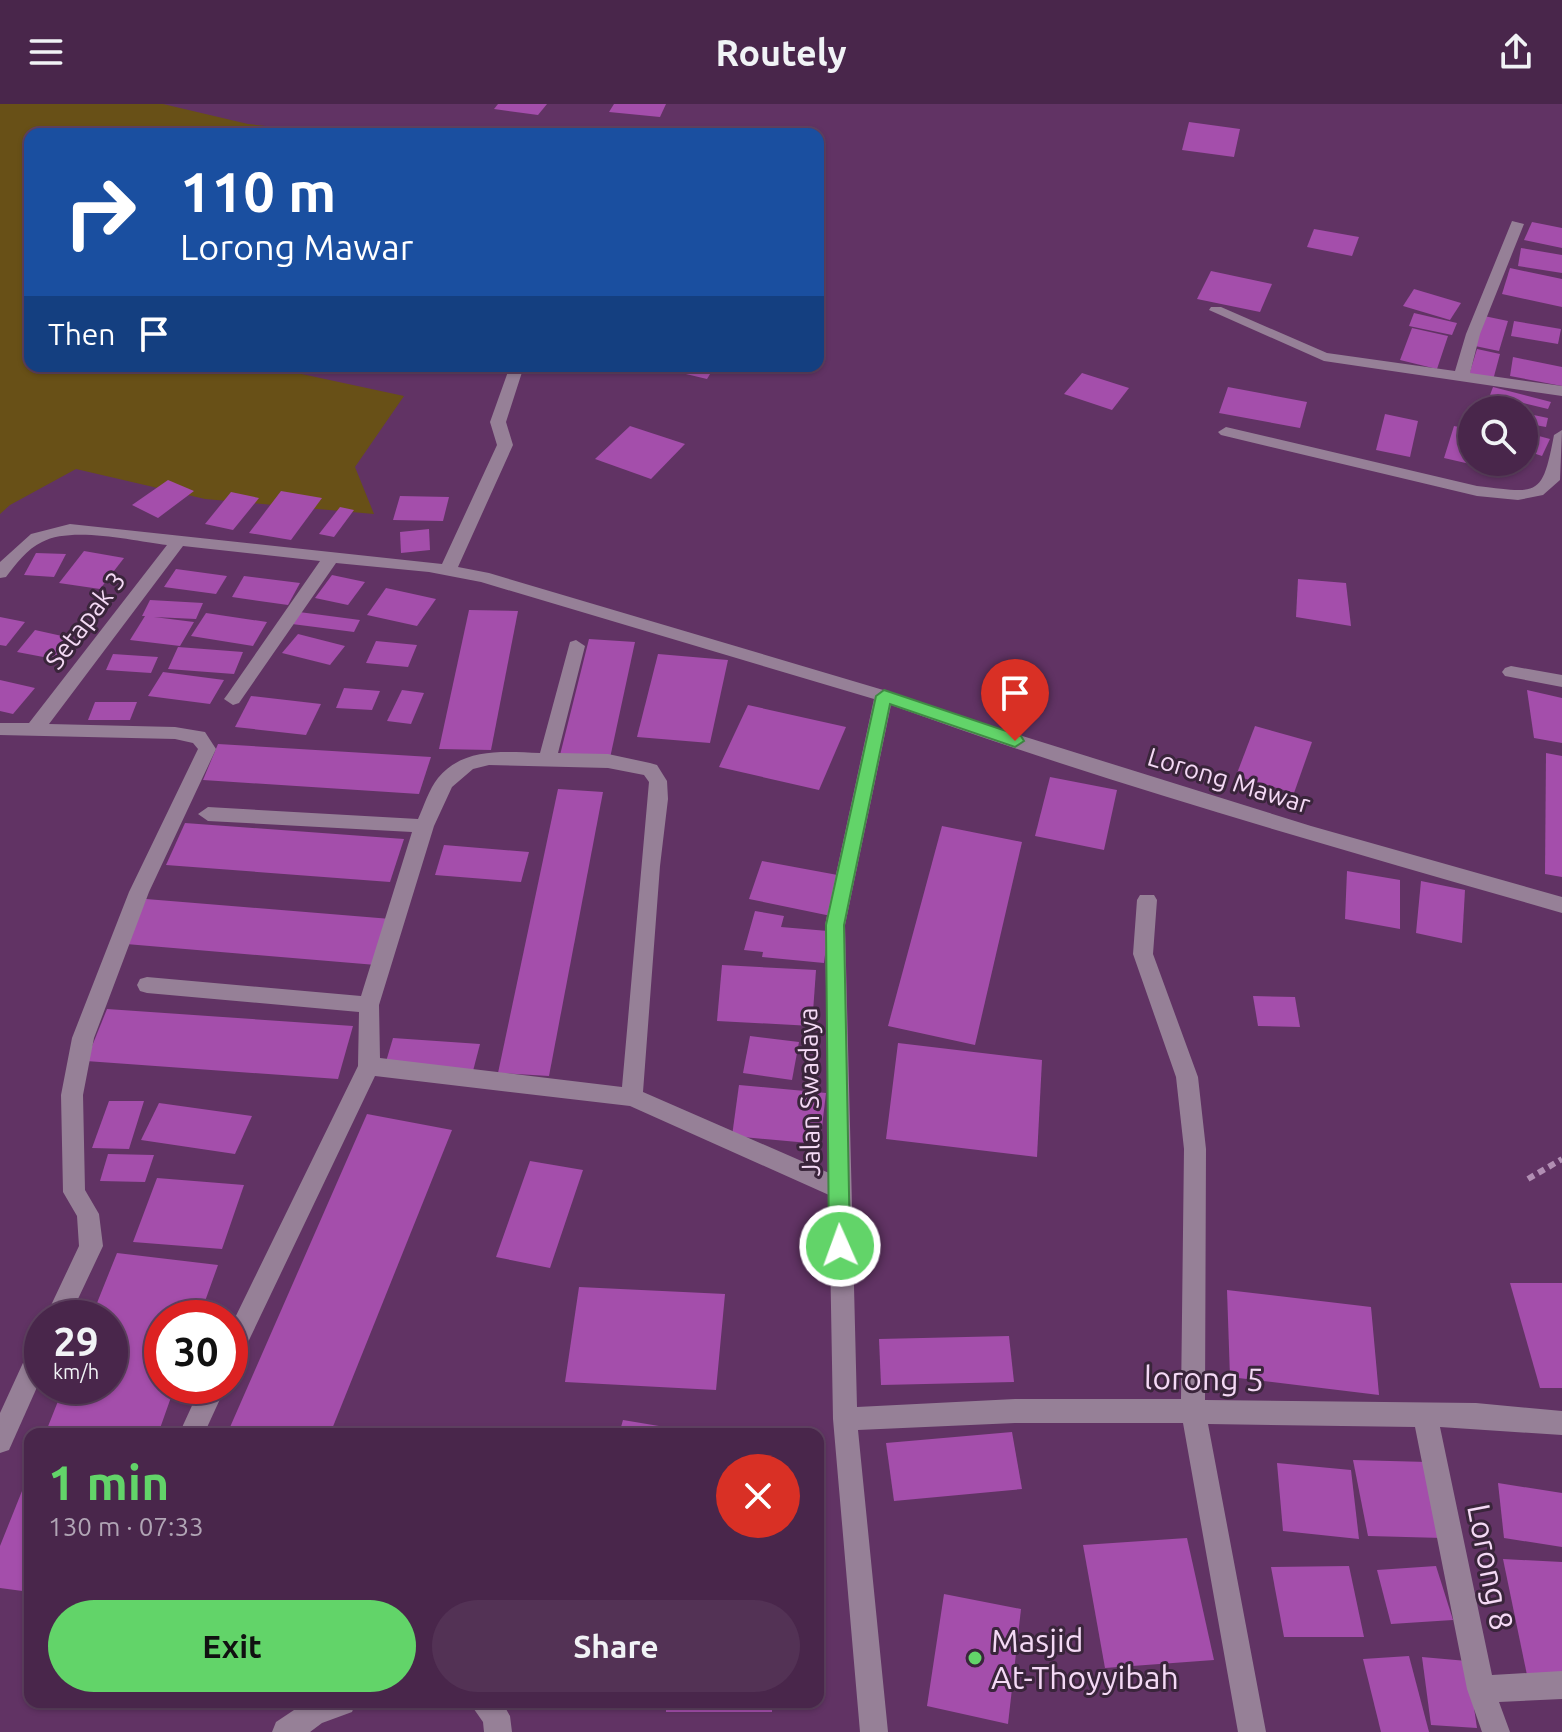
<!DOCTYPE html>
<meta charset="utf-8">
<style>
body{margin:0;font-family:Ubuntu,sans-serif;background:#533255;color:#f1f3f6;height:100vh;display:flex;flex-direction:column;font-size:30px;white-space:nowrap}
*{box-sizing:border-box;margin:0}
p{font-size:26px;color:#b1a5b5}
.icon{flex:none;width:44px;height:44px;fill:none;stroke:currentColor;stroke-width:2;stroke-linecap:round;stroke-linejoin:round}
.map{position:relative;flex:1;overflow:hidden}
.sheet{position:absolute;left:24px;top:1324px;width:800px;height:280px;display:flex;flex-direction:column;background:#49264b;border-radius:16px;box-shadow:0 2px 6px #0004,0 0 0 2px #614363}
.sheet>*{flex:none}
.banner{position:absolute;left:24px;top:24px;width:800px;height:244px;border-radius:16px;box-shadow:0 2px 6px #0004,0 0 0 2px #614363;background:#1a4fa0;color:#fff;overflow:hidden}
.tools{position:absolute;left:1458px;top:292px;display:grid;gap:16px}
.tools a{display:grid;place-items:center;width:80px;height:80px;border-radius:50%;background:#49264b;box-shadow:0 2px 6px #0004,0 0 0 2px #614363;font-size:40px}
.speed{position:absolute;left:24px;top:1196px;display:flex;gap:16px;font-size:40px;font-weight:700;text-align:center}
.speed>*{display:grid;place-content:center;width:104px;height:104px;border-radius:50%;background:#49264b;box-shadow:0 2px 6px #0004,0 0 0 2px #614363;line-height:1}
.speed small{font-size:20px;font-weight:400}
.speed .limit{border:12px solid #d22;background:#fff;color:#111}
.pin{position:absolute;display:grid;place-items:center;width:68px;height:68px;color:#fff;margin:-82px -34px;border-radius:50% 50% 50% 0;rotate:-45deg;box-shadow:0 0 8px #0007}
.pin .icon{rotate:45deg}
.me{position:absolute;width:88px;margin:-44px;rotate:358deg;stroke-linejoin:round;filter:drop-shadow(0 0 6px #0008)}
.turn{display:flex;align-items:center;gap:28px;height:168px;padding:0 24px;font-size:36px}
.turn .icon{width:104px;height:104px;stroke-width:2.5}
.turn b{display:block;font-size:56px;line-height:68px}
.then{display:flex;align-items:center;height:76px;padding:0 24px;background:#0003;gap:16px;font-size:30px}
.round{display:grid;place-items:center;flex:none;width:84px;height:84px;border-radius:42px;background:#533255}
.overview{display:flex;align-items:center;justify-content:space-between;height:136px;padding:0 24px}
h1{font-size:48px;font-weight:700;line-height:60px;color:#62d469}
.button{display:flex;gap:16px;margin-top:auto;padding:16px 24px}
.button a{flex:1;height:92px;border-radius:48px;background:#62d469;color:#111;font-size:32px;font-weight:700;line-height:92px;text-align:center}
.button a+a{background:#533255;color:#f1f3f6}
header{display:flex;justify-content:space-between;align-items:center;height:104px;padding:0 24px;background:#49264b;font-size:36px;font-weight:700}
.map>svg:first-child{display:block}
.green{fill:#685017}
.building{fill:#a44eab}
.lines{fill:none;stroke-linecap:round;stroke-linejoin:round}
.path{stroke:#b18eb3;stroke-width:6;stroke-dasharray:7 5;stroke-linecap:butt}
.minor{fill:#968097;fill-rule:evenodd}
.route{fill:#62d469;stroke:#408a44;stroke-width:2}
.poi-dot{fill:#62d469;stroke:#3a253b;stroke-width:3}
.labels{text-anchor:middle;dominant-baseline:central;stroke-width:6;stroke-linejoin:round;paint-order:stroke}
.street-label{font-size:26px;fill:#f4d9f5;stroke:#3a253b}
.near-street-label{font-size:32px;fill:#f4d9f5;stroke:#3a253b}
.near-poi-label{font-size:32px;fill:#f4d9f5;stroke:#3a253b;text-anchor:start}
</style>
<header><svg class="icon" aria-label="menu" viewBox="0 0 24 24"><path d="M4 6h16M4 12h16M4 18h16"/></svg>Routely<svg class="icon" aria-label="share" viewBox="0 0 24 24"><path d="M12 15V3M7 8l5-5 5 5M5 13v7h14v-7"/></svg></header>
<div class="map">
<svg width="1562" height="1628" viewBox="0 0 1562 1628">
<rect width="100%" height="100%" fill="#613364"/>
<path class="green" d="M0 0H163L248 20 341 30H30V262H209V269L283 266 404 292 355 363 374 410 205 395 76 365 10 401 0 410Z"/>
<g class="building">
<path d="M498 0H547L538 11 494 5Z"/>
<path d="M614 0H666L660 13 609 8Z"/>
<path d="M1189 18 1240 25 1234 53 1182 46Z"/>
<path d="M1532 118 1562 124V144L1524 136Z"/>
<path d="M1314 125 1359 133 1352 152 1307 143Z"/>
<path d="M1521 144 1562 151V169L1518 162Z"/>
<path d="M1510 164 1562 175V203L1502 190Z"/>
<path d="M1211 167 1272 180 1260 208 1197 195Z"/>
<path d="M1414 185 1461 199 1450 216 1403 202Z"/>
<path d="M1414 209 1457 219 1452 231 1409 222Z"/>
<path d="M1484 212 1508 217 1499 247 1475 242Z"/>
<path d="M1514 217 1561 225 1558 240 1511 232Z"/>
<path d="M1412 224 1448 232 1437 265 1400 256Z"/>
<path d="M1477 245 1500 250 1493 276 1469 271Z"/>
<path d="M1513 253 1562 263V282L1510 272Z"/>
<path d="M652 262H715L707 275Z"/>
<path d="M1082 269 1129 284 1112 306 1064 290Z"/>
<path d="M1228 283 1307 298 1300 324 1219 309Z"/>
<path d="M1493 283 1551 298 1548 305 1490 291Z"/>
<path d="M1524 309 1548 314 1546 323 1524 319Z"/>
<path d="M1385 310 1418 317 1410 353 1376 346Z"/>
<path d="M630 322 685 340 651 375 595 355Z"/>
<path d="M1454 322 1472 326V358H1485L1483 363 1444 354Z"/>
<path d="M1524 328 1550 335 1542 352 1524 346Z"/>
<path d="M168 376 194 387 158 414 132 401Z"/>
<path d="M281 387 322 394 291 436 249 429Z"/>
<path d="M231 388 259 394 233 426 205 420Z"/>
<path d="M400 392 449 393 443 417 393 416Z"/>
<path d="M340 403 354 406 334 433 319 430Z"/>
<path d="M429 425 430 446 401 449 400 428Z"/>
<path d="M84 447 124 454 100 485 59 479Z"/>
<path d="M36 449 66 450 54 473 24 471Z"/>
<path d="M176 465 227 472 216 490 164 483Z"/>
<path d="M332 471 365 478 348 501 315 494Z"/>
<path d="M244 472 300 479 288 501 232 493Z"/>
<path d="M1298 475 1346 479 1351 522 1296 513Z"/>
<path d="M386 484 436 495 417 522 367 511Z"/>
<path d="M150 496 203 499 196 515 154 513 194 518 180 542 130 536 145 512H142Z"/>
<path d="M469 506 518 507 491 646 439 645Z"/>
<path d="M299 508 360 516 354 528 292 520Z"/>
<path d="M206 509 267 518 253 542 191 532Z"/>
<path d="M0 513 25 518 6 542 0 541Z"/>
<path d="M35 526 71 534 54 555 17 548Z"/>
<path d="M298 530 345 542 330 561 282 549Z"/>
<path d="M589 535 635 538 610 654 560 651Z"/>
<path d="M376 537 417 541 408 563 366 559Z"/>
<path d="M178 543 243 548 234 570 168 565Z"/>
<path d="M113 550 158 553 151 569 106 566Z"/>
<path d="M658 550 728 556 710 639 637 633Z"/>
<path d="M163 568 224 576 210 600 148 592Z"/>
<path d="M0 576 35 584 13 610 0 607Z"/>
<path d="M344 584 380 587 372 606 336 604Z"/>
<path d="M402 586 424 589 411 620 387 617Z"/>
<path d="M1527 586 1562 594V639L1534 634Z"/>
<path d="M251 592 321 600 306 631 235 623Z"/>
<path d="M95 598H137L130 616H88Z"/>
<path d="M748 601 846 623 819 686 719 663Z"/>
<path d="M1255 622 1312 638 1294 689 1236 672Z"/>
<path d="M218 640 431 653 419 690 203 676Z"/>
<path d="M1546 649 1562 652V773L1545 770Z"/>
<path d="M1050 673 1117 686 1104 746 1035 732Z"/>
<path d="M558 685 603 688 549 972 498 969Z"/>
<path d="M185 719 404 735 390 778 166 761Z"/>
<path d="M942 722 1022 738 975 941 888 922Z"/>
<path d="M444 741 529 748 521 778 435 771Z"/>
<path d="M762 757 843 772 831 812 749 795Z"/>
<path d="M1347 767 1400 776V825L1345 815Z"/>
<path d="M1421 777 1465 786 1462 839 1416 829Z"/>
<path d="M146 795 391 815 376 861 126 840Z"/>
<path d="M755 807 784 812 781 823 828 827 824 859 762 853 763 848 744 846Z"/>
<path d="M722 861 816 866 812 922 717 917Z"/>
<path d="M1253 892 1295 893 1300 923 1258 922Z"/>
<path d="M107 905 353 922 338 975 86 957Z"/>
<path d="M750 932 799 938 792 976 743 969Z"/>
<path d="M393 934 480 940 473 967 385 961Z"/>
<path d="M898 939 1042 956 1037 1053 886 1035Z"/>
<path d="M739 981 826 989 820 1040 732 1032Z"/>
<path d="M109 997H144L129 1045 92 1044Z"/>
<path d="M159 999 252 1012 235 1050 141 1036Z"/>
<path d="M367 1010 452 1026 330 1330H227Z"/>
<path d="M108 1050 154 1051 145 1078 100 1077Z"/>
<path d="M530 1057 583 1066 550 1164 496 1153Z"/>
<path d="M157 1074 244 1081 222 1145 133 1138Z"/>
<path d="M117 1149 218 1161 199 1214H162V1282H175L158 1330H45L64 1282H110V1214H91Z"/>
<path d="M1510 1179H1562V1284H1540Z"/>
<path d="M579 1183 725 1190 716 1286 565 1278Z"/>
<path d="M1227 1186 1371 1203 1379 1291 1230 1273Z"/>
<path d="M1009 1232 1014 1278 881 1281 879 1235Z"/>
<path d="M623 1316 671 1324 670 1330H619Z"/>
<path d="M1012 1328 1022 1385 894 1397 886 1339Z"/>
<path d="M1353 1356 1428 1358 1443 1434 1368 1432Z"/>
<path d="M1277 1359 1351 1366 1359 1435 1283 1427Z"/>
<path d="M30 1367V1488L0 1484V1442Z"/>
<path d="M1498 1379 1562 1389V1443L1504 1434Z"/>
<path d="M1187 1434 1214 1556 1105 1564 1083 1441Z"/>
<path d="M1503 1455 1562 1458V1573L1527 1571Z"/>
<path d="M1349 1462 1364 1533H1284L1271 1463Z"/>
<path d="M1436 1462 1453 1516 1391 1520 1377 1466Z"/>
<path d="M944 1490 1021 1505 1008 1620 927 1602Z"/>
<path d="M1409 1552 1429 1628H1381L1363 1555Z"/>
<path d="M1422 1553 1467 1557 1477 1624 1431 1621Z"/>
<rect x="666" y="1598" width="106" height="10"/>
</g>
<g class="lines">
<path class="path" d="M1528 1075 1562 1055"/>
<g class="minor">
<path d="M1512 117 1524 120 1480 230 1470 269 1562 282V292L1324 257 1209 206 1211 203H1221L1327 249 1455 267 1466 230Z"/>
<path d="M510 262H524L506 318 513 341 458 463 489 469 890 588 968 615 1311 722 1562 793V809C1337 744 1111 681 891 601L845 821 857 1303 1015 1295H1181L1184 1045 1176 973 1133 850 1137 796 1140 791H1154L1157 796 1153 850 1198 973 1206 1045 1205 1296 1476 1299 1562 1307V1331L1440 1323 1492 1571 1562 1567V1595L1499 1598 1510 1628H1482L1467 1585 1415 1323 1208 1320 1266 1628H1238L1183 1319H1015L858 1326 888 1628H860L833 1315 829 1091 630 1002 375 972 239 1257 230 1260V1224L358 962 359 908 147 889 140 887 137 881 140 875 147 873 361 892 412 728 208 717 198 710 208 703 418 715C424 702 429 685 438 674 464 643 503 648 540 649L570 538 576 536 585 542 558 649 608 650 650 659 657 661 667 677 668 695 660 762 643 988 829 1069 825 821 874 595 481 478 429 468 336 459 239 599 233 601 224 595 227 591 320 457 183 442 49 620 175 623 205 628 216 645 149 788 94 934 83 991 85 1086 99 1110 103 1142 69 1214H45L79 1142 77 1112 63 1088 61 991 72 934 129 788 198 645 193 639 175 635 0 631V619H29L167 441C133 437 72 422 42 438 27 445 16 460 6 473L0 474V458L31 430 70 420 442 460 497 341 490 318ZM489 661 608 664 644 671 649 678 622 983 380 954 379 901 434 722 452 683 473 665Z"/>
<path d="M1226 323 1477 382C1539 389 1542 394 1554 331L1562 326 1560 376 1543 391 1518 396 1477 392 1221 331 1218 328Z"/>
<path d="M1511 562 1562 571V583L1505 572 1502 568 1505 564Z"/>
<path d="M42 1234V1272L9 1346 0 1349V1309L33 1237Z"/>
<path d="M201 1282H226L204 1330H179Z"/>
<path d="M306 1598H356L352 1608 322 1619 310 1628H272L276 1618Z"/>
<path d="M469 1598H502L510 1612 512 1628H484L483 1618Z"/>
</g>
</g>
<path class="route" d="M884 586 1021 632 1024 637 1015 643 890 600 844 821 850 1142 847 1148 840 1151 832 1148 829 1142 826 821 876 592Z"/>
<circle class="poi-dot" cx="975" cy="1554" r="8"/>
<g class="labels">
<g class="street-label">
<text transform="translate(85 516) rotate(-53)">Setapak 3</text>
<text transform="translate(1229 676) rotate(17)">Lorong Mawar</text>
<text transform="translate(809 988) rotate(-91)">Jalan Swadaya</text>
</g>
<g class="near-street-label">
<text transform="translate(1204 1274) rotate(1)">lorong 5</text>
<text transform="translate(1491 1463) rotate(79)">Lorong 8</text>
</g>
<g class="near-poi-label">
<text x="991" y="1536">Masjid<tspan x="991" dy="37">At-Thoyyibah</tspan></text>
</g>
</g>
</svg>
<div class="tools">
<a><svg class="icon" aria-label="search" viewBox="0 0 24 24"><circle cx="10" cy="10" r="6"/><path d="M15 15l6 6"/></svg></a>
</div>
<div class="speed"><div>29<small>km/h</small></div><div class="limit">30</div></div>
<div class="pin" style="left:1015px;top:637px;background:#d93025"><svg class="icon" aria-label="arrive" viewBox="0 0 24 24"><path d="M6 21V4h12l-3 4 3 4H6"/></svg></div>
<svg class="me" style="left:840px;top:1142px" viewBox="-20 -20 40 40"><circle r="17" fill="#62d469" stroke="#fff" stroke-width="3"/><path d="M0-11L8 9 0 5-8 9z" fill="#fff"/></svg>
<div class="banner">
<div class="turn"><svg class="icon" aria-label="right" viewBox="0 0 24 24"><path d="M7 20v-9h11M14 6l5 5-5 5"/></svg><div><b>110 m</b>Lorong Mawar</div></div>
<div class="then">Then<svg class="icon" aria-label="arrive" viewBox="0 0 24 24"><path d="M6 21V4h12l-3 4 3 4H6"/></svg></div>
</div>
<section class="sheet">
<div class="overview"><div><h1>1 min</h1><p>130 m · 07:33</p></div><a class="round" style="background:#d93025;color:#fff"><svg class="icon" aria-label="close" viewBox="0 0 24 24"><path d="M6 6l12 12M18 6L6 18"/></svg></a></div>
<div class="button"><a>Exit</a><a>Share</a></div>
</section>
</div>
